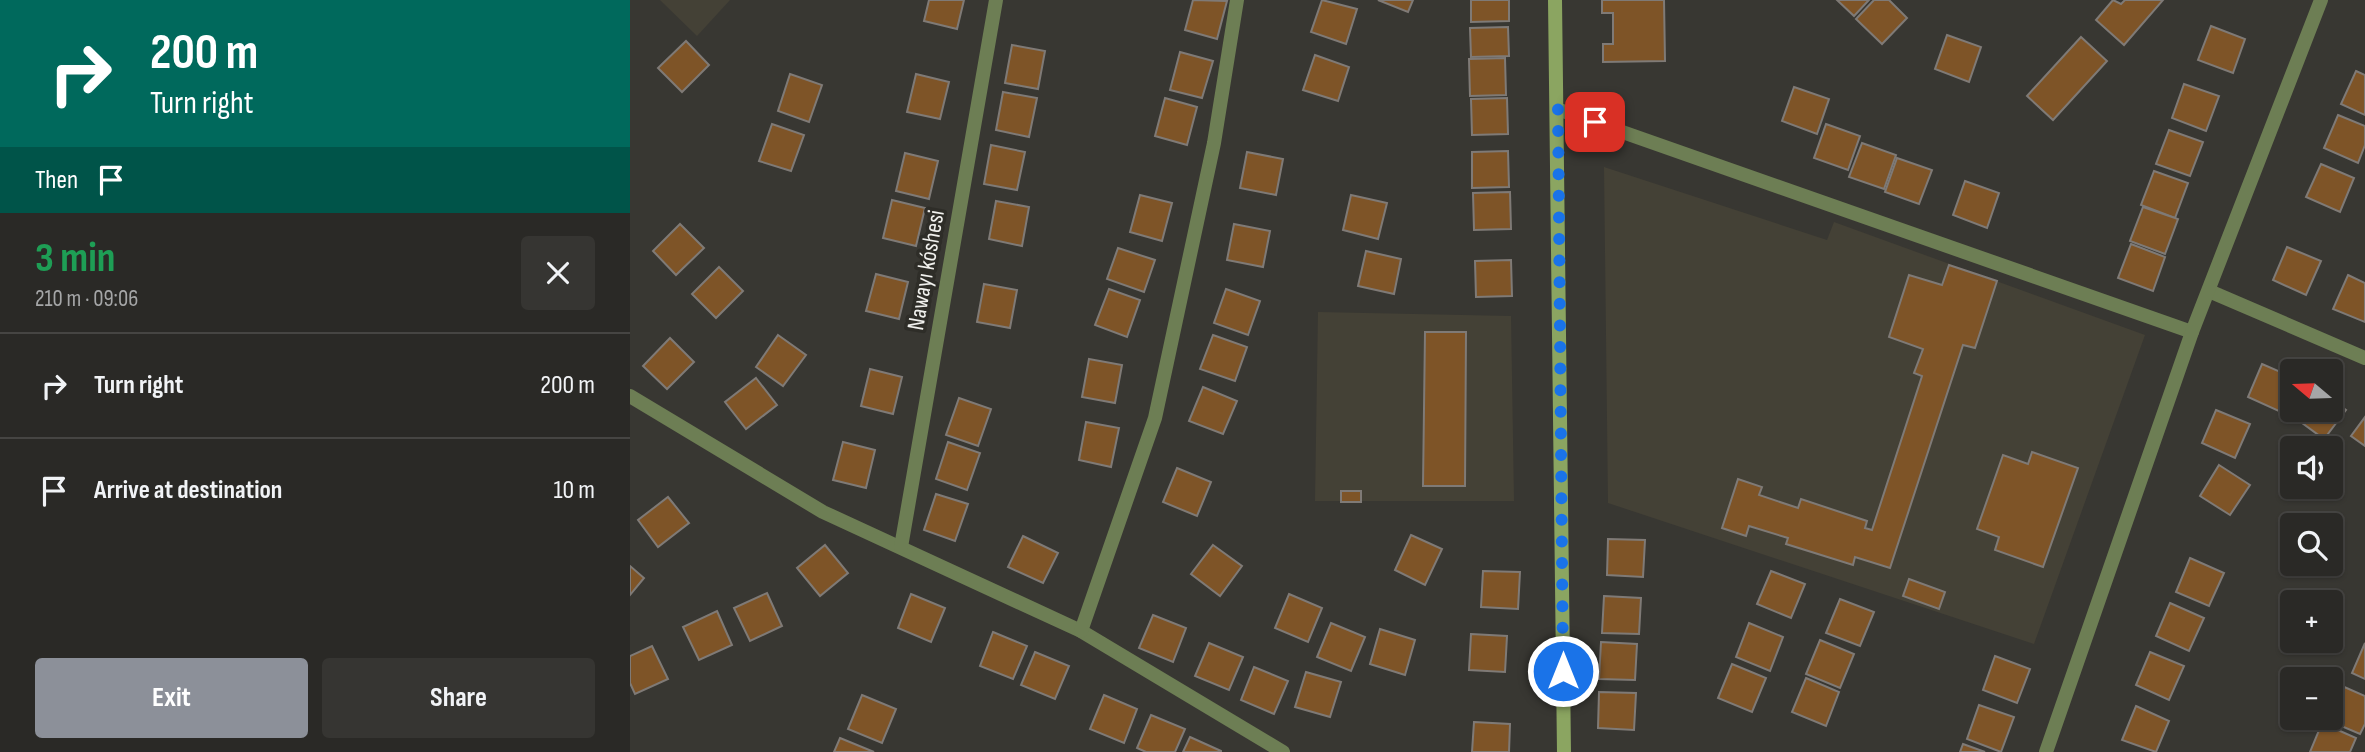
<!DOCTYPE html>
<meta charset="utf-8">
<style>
body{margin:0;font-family:"Sofia Sans Condensed",sans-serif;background:#363532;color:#f1f3f6;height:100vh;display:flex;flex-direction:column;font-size:26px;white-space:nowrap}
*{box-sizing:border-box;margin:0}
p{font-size:23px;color:#a5a6a7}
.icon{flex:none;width:38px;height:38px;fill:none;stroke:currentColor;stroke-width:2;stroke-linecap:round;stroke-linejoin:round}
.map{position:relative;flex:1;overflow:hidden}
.side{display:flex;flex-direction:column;background:#2a2926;width:630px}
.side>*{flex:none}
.guide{background:#00695c;color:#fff;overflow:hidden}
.needle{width:46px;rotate:289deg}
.fabs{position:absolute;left:1650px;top:359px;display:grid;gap:14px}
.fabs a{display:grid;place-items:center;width:63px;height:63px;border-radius:7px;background:#2a2926;box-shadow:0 2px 5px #0004,0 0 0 2px #464543;font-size:35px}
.pin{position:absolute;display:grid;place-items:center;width:60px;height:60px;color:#fff;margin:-30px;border-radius:14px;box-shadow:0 4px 10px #0006}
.me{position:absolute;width:77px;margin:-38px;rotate:0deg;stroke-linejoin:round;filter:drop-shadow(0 0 5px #0008)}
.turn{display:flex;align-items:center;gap:24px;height:147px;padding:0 35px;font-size:32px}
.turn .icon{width:91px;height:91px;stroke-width:2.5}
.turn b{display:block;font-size:49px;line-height:60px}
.then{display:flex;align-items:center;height:66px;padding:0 35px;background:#0003;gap:14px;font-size:26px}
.round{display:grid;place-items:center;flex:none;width:74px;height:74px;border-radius:7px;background:#363532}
.overview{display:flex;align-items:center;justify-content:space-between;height:119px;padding:0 35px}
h1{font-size:42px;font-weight:700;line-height:52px;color:#1e9e55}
.primary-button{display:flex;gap:14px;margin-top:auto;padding:14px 35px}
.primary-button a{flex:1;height:80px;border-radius:7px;background:#8c9099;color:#fff;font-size:28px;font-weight:700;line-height:80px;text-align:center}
.primary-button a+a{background:#363532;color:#f1f3f6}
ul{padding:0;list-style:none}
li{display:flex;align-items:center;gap:21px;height:105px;padding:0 35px;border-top:2px solid #464543}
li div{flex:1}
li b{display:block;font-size:26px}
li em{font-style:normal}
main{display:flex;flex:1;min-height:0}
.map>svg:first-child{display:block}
.built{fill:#444136}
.building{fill:#7e5427;stroke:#7f7a76;stroke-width:2}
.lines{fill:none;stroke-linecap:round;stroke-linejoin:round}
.minor{stroke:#6d7e54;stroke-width:14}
.secondary{stroke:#8ba561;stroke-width:14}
.route{stroke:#1a73e8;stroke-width:12;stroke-dasharray:0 21.6}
.labels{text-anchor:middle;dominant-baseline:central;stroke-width:7;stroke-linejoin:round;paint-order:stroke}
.street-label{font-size:24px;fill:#f1f1ee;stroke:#2e2d28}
</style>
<main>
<section class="side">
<div class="guide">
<div class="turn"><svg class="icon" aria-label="right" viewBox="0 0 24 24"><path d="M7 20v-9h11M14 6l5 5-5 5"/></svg><div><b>200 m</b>Turn right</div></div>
<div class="then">Then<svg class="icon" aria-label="arrive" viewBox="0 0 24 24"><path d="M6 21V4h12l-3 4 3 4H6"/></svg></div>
</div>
<div class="overview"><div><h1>3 min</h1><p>210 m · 09:06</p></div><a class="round"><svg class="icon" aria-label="close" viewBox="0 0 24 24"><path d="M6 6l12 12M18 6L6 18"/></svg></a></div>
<ul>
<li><svg class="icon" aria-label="right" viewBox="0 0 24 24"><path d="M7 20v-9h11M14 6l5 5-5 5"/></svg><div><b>Turn right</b></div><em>200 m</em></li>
<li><svg class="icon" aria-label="arrive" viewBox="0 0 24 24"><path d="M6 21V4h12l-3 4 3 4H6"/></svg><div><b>Arrive at destination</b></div><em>10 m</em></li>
</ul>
<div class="primary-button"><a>Exit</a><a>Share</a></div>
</section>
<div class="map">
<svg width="1735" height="752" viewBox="0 0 1735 752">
<rect width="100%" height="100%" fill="#383732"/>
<g class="built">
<path d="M30 0H100L67 36Z"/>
<path d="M974 167 1197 240 1204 222 1515 335 1404 644 978 503Z"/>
<path d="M688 312 881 316 884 501H685Z"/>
</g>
<g class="building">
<path d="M299 0H334L327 29 294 21Z"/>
<path d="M563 0 597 1 587 39 555 30Z"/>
<path d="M692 0 727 9 716 44 681 32Z"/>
<path d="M748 0H783L778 12Z"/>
<path d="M841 0H879V21L841 22Z"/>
<path d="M972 0H1034L1035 61 973 62V44H983V13H972Z"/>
<path d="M1207 0H1239L1224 16Z"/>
<path d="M1244 0H1259L1277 18 1252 44 1226 19Z"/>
<path d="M1483 0 1491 4 1495 0H1533L1494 45 1466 20Z"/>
<path d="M1581 26 1615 39 1603 73 1568 60Z"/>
<path d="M878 27 879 56 841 57 840 28Z"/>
<path d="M1317 35 1351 47 1339 82 1305 69Z"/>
<path d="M1451 37 1477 61 1423 120 1397 96Z"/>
<path d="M56 41 79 65 52 92 28 68Z"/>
<path d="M382 45 415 51 408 89 375 83Z"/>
<path d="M550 52 583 61 572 98 540 90Z"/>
<path d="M685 55 719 67 708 101 673 90Z"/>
<path d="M875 58 876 95 840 96 839 59Z"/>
<path d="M1726 71 1735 75V115L1711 104Z"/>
<path d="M160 74 192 85 179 122 148 111Z"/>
<path d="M286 74 319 82 310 119 277 112Z"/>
<path d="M1554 84 1589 96 1576 131 1542 118Z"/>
<path d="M1164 87 1199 99 1187 134 1152 121Z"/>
<path d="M373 92 407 98 399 137 366 130Z"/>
<path d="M535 98 567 107 557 145 525 136Z"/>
<path d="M877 98 878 134 842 135 841 99Z"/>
<path d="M1708 115 1735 126V145L1728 163 1694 148Z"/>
<path d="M142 124 174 135 161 171 129 161Z"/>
<path d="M1196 124 1230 136 1218 170 1184 158Z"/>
<path d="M1539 130 1573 142 1560 176 1526 164Z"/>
<path d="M1232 143 1266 155 1254 189 1219 177Z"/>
<path d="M361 145 395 152 387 190 354 184Z"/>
<path d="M878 151 879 187 842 188V152Z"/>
<path d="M617 152 653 159 646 195 610 188Z"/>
<path d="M275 153 308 161 299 199 266 191Z"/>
<path d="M1267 158 1302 170 1289 204 1255 192Z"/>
<path d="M1691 164 1724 178 1710 212 1676 197Z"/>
<path d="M1524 171 1558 183 1545 218 1511 205Z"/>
<path d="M1335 181 1369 193 1357 228 1323 215Z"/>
<path d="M880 192 881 229 844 230 843 193Z"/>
<path d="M510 195 542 203 532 241 500 232Z"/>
<path d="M721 195 757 203 748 239 713 230Z"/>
<path d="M262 200 295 208 286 246 253 238Z"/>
<path d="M366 201 399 207 392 246 359 239Z"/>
<path d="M1513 207 1548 219 1535 254 1500 241Z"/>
<path d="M50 224 74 248 46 275 23 251Z"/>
<path d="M604 224 640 231 633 267 597 260Z"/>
<path d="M1501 244 1535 257 1523 291 1488 278Z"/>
<path d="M1657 247 1691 261 1676 295 1643 280Z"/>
<path d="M488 248 525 260 514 292 477 279Z"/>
<path d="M736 251 771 259 764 294 728 286Z"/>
<path d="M881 260 882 296 846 297 845 261Z"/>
<path d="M1319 265 1367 281 1345 348 1333 345 1260 568 1225 557 1223 565 1156 544 1158 538 1119 526 1116 536 1092 528 1108 479 1132 487 1129 495 1168 508 1171 499 1237 521 1235 528 1242 530 1292 376 1284 373 1293 349 1259 337 1279 275 1312 285Z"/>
<path d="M89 267 113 291 86 318 62 294Z"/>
<path d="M246 274 278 282 269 319 236 311Z"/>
<path d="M1718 275 1735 283V322L1703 309Z"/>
<path d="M354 284 387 290 380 328 347 322Z"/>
<path d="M479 289 510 300 497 337 465 325Z"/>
<path d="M596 289 630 301 618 335 584 323Z"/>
<path d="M795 332H836L835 486H793Z"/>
<path d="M148 335 176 355 153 386 126 367Z"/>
<path d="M583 335 617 347 605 381 570 369Z"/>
<path d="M40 338 64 362 37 389 13 366Z"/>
<path d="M459 359 492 365 485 403 452 397Z"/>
<path d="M1632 364 1662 377V387L1651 412 1618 397Z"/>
<path d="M240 369 272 377 263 414 231 406Z"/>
<path d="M126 378 147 405 116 429 95 402Z"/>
<path d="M573 387 607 401 593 434 559 421Z"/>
<path d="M329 398 361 409 348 446 316 435Z"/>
<path d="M1701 399 1716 410 1694 439 1664 417 1670 410H1701Z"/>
<path d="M1586 410 1620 424 1605 458 1572 443Z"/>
<path d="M1735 417V446L1721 436Z"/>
<path d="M456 422 489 428 481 467 449 460Z"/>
<path d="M213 442 245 450 236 488 203 480Z"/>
<path d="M318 442 350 453 337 490 306 479Z"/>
<path d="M1402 452 1448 468 1413 567 1365 550 1369 537 1347 529 1373 455 1398 464Z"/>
<path d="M1589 465 1620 485 1600 515 1570 496Z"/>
<path d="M547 468 581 482 567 516 533 502Z"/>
<rect x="711" y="491" width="20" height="11"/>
<path d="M306 494 338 504 325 541 294 530Z"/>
<path d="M38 497 59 523 28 547 8 520Z"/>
<path d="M781 535 812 549 795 585 765 570Z"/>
<path d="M393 536 428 553 413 583 378 567Z"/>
<path d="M978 539 1015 540 1013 577 977 575Z"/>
<path d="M195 545 218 573 190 596 167 568Z"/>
<path d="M583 545 612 566 590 596 561 574Z"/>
<path d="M1560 558 1594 573 1579 606 1546 592Z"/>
<path d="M0 566 14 578 0 595Z"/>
<path d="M853 571 890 572 888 609 851 607Z"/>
<path d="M1141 571 1175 584 1161 618 1127 604Z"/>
<path d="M1279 579 1315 592 1309 609 1273 596Z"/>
<path d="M137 593 152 626 120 641 104 608Z"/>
<path d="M281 594 315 608 301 642 268 628Z"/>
<path d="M659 594 692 608 678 642 645 628Z"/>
<path d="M974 596 1011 598 1009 634 972 633Z"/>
<path d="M1210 599 1244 612 1230 646 1196 633Z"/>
<path d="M1540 603 1574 618 1559 651 1526 636Z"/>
<path d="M87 611 102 645 69 660 53 627Z"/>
<path d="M523 615 556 628 543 662 509 648Z"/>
<path d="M701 623 735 637 721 671 687 657Z"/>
<path d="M1119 623 1153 637 1140 671 1106 657Z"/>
<path d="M750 629 785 640 775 675 740 664Z"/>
<path d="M363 632 397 646 383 679 350 666Z"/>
<path d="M841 634 877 636 875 672 839 670Z"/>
<path d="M1190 640 1224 654 1210 688 1176 674Z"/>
<path d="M971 642 1007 644 1005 680 969 679Z"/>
<path d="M579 643 613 657 599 690 565 676Z"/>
<path d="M1735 643V679L1722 673Z"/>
<path d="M22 646 38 679 5 694 0 683V656Z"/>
<path d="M405 652 439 666 425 699 391 685Z"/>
<path d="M1520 652 1554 666 1539 700 1506 685Z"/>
<path d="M1365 656 1400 669 1387 703 1353 690Z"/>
<path d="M1102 664 1136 678 1122 712 1088 698Z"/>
<path d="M624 667 658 681 644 714 611 700Z"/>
<path d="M676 672 711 682 700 717 665 707Z"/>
<path d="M1176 678 1209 692 1196 726 1162 712Z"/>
<path d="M1712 686 1735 696V724L1730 734 1697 720 1701 718Z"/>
<path d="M969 692 1006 693 1004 730 968 728Z"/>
<path d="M232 695 266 709 252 743 218 729Z"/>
<path d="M474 695 507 709 494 743 460 729Z"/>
<path d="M1349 705 1384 717 1371 752 1337 739Z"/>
<path d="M1506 706 1539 721 1526 752 1492 740Z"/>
<path d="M521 715 555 729 545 752H516L507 748Z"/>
<path d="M844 722 880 724 879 752H842Z"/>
<path d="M1692 723 1726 738 1720 752H1680Z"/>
<path d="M560 737 591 751V752H553Z"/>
<path d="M210 738 244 752H204Z"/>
<path d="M1333 744 1355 752H1330Z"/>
</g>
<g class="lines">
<g class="minor">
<path d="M927 109 1562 332"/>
<path d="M1579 291 1735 358"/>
<path d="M0 396 193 512 451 631 653 752"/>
<path d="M271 547 366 0"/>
<path d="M451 631 525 418 584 143 607 0"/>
<path d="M1416 752 1562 332 1691 0"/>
</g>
<path class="secondary" d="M925 0 934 752"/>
</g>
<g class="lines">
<path class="route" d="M933 671 928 109 965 122"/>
</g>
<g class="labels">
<g class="street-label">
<text transform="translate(296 270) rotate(-80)">Nawayı kóshesi</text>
</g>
</g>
</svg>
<div class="fabs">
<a><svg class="needle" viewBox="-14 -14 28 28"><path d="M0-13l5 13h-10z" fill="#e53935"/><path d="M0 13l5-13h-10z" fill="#a5a6a7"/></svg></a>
<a><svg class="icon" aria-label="sound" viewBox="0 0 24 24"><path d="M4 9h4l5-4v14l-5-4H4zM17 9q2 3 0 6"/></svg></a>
<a><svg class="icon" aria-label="search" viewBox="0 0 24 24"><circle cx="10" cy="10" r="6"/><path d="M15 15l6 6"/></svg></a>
<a>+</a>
<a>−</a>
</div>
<div class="pin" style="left:965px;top:122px;background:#d93025"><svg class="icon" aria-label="arrive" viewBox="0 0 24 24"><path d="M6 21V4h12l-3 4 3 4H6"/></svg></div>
<svg class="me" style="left:933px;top:671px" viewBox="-20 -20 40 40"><circle r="17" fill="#1a73e8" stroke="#fff" stroke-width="3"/><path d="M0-11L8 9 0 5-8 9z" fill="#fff"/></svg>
</div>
</main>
